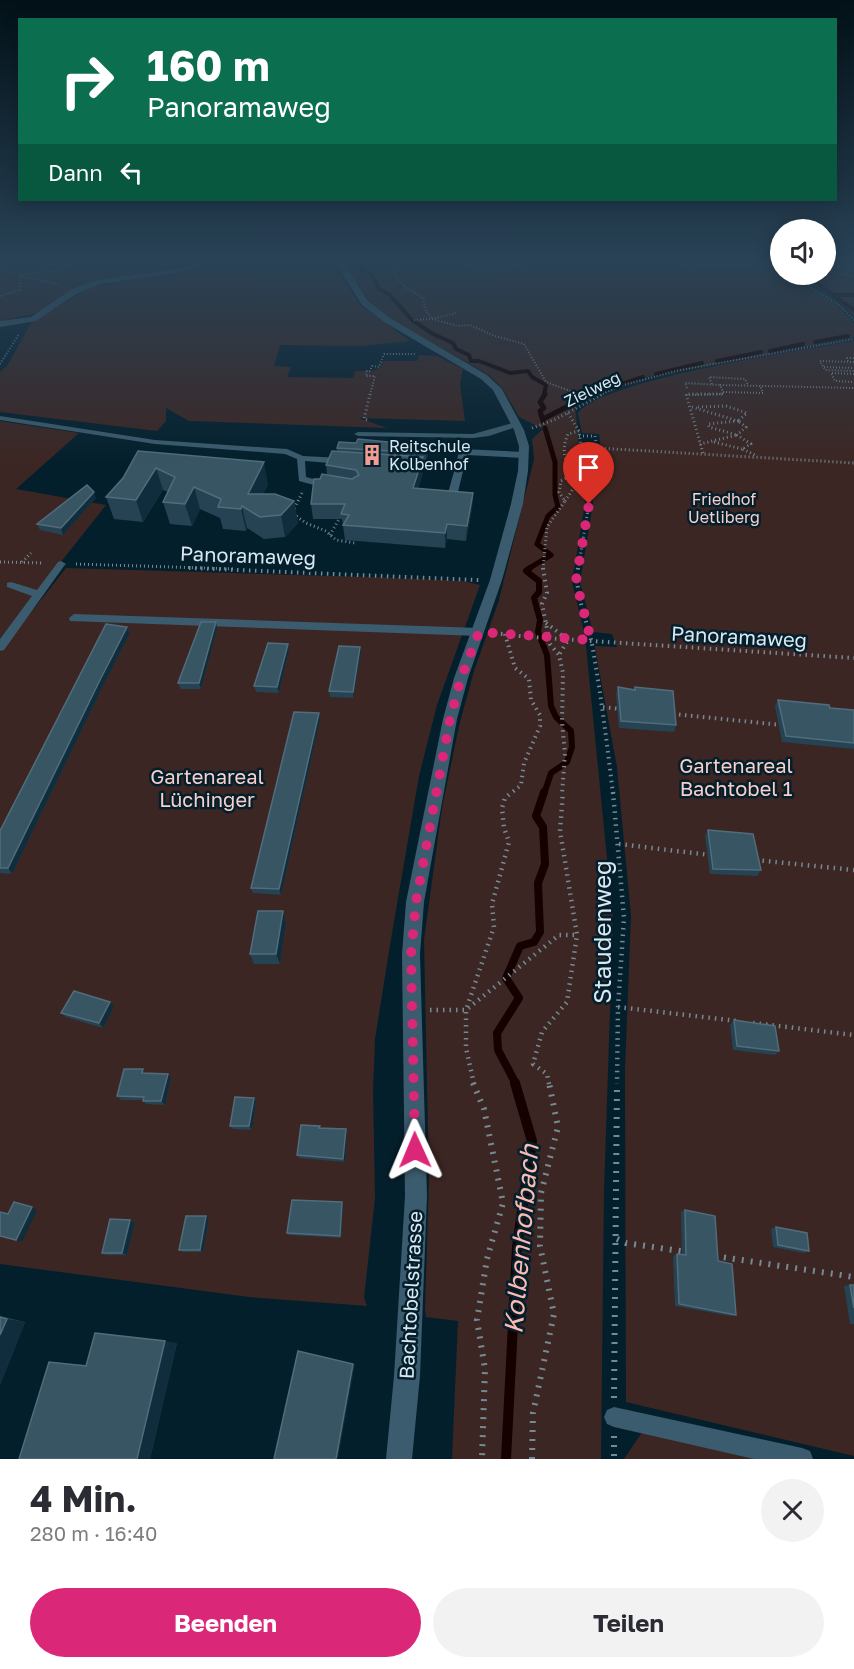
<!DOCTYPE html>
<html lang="de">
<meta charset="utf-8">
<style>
body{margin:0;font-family:"Golos Text",sans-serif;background:#f2f2f3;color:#2b2b33;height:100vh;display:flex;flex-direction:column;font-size:22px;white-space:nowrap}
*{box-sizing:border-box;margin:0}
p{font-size:20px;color:#7c7c81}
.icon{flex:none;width:33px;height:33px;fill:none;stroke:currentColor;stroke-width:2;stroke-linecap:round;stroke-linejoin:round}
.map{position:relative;height:1459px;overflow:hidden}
.drawer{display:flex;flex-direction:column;background:#fff;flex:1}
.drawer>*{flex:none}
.guide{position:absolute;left:18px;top:18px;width:819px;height:183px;border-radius:0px;box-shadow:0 3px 15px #0003;background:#0b6e4f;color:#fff;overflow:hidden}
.fabs{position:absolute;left:770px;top:219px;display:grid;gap:12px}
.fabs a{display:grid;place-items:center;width:66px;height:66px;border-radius:50%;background:#fff;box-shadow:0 3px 15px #0003;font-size:30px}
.pin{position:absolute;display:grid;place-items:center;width:51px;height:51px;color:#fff;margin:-62px -26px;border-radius:50% 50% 50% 0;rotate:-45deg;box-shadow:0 0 6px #0007}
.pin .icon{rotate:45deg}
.me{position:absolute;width:66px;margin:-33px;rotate:359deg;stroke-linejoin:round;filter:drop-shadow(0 0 4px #0008)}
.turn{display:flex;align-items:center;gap:21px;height:126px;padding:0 30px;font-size:27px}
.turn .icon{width:78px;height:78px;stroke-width:2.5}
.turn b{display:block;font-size:42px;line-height:51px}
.then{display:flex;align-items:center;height:57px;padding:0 30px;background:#0003;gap:12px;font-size:22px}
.round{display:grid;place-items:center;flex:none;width:63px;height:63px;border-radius:32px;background:#f2f2f3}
.head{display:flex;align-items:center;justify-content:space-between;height:102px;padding:0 30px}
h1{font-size:36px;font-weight:700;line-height:45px}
.primary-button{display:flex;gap:12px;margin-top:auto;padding:12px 30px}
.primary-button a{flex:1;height:69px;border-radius:36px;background:#db2777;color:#fff;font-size:24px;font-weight:700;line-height:69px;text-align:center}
.primary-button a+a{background:#f2f2f3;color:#2b2b33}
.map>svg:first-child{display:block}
.green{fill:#3c2623}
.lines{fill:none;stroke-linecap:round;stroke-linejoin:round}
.stream-far4{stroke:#160101;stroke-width:4}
.stream-far3{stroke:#160101;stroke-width:5}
.stream-far2{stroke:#160101;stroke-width:6}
.stream-far1{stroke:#160101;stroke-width:8}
.stream{stroke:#160101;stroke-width:10}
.path-far4{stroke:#758a95;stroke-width:2;stroke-dasharray:1 2;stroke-linecap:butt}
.path-far3{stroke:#758a95;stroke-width:3;stroke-dasharray:1 3;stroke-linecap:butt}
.path-far2{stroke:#758a95;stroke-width:4;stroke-dasharray:1.5 4.5;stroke-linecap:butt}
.path-far1{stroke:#758a95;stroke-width:4.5;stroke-dasharray:1.5 5;stroke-linecap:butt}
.path{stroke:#758a95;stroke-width:6;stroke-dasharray:2 7;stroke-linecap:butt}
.service{fill:#3b5c6e;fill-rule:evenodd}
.minor{fill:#3b5c6e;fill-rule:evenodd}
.path-bridge{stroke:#758a95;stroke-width:4;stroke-dasharray:1.5 4.5;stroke-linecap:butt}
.wall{fill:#254353}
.shaded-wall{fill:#0f2d3c}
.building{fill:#385564;stroke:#516c7a;stroke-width:1.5}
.route{stroke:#db2777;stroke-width:10;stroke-dasharray:0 18}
.labels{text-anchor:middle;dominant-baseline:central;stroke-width:5;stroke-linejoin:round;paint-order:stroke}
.far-street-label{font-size:16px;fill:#d9e8f2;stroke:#041f2c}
.far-poi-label{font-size:16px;fill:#d9e8f2;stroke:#041f2c;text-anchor:start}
.far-park-label{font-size:16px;fill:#f8cfc9;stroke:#041f2c}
.street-label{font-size:20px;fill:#d9e8f2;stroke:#041f2c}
.park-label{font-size:20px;fill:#f8cfc9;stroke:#041f2c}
.near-street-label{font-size:24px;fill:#d9e8f2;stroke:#041f2c}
.near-water-label{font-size:26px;font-style:italic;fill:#fcbab1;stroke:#041f2c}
</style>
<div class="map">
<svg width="854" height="1459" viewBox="0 0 854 1459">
<rect width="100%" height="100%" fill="#041f2c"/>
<g class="green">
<path d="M0 260H207L170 269 91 282 65 293 37 313 0 321Z"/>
<path d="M225 260H329L360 305 410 341 362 346 280 345 274 366 291 367 287 377 353 378 355 371H372L381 367 383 361H417L419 355 437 356 463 369 460 384 465 421 359 418 387 428 189 421 166 408V421L157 431 0 412V372L7 366 31 323 89 288 184 271Z"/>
<path d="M342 260H780V267H769L836 304 854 323V337L851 338 647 377 618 385 575 406 585 503 572 582 585 636 613 919 604 1191 601 1459H452L458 1321 426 1317 425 1309 429 1180 424 940 442 808 459 726 474 671 499 600 534 459 532 439 543 429 519 417 503 389 489 375 391 319 370 302Z"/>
<path d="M825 260H854V315L833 296 795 275 825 274Z"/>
<path d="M854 341V1456L626 1402 625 1070 631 916 617 767 595 648V646L617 647 612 634 593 632 580 582 593 504 591 450H601L599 434 582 433 578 413C605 379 804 350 854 341Z"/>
<path d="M0 421 79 433 16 489 106 505 0 639Z"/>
<path d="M66 568 366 577 463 581 480 585 437 705 419 776 391 939 375 1039 373 1090 375 1198 364 1298 367 1306 249 1297 0 1264V652Z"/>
<path d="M643 1431 766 1459H624Z"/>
</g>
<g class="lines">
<g class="stream-far4">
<path d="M356 260 362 265V270L372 275 379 289 389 294 412 320 433 334 453 343 456 349 469 355 471 361H479L510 373 528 371 532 377 546 385 544 395"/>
<path d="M804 274 854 310"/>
<path d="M833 295H854"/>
<path d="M815 342 848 336"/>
<path d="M770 351 803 344"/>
<path d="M717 361 761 352"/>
<path d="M656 374 702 363"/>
<path d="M594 393 643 377"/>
</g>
<g class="stream-far3">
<path d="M543 419 584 398"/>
<path d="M543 421 540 411 544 408 540 402 545 394"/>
<path d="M528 569 551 555 537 544 548 516 558 507 555 495V462L545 428"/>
</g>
<path class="stream-far2" d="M530 568 526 571 539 581V592L534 598 540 620 538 632 547 655 551 706 556 717 571 731 572 747 567 762 551 773 544 794"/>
<path class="stream-far1" d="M516 1084 498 1050 497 1033 519 998 506 978 520 946 534 942 540 932 538 883 545 864 543 827 536 816 544 792"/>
<path class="stream" d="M506 1459 517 1247 532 1141 515 1083"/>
<g class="path-far4">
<path d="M394 260C392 281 407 288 423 298L425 309 432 319 458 326 470 325 495 336 524 344 546 382 581 395"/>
<path d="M417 260 490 267 571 262 780 267"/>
<path d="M680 260H698"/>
<path d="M719 260 750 263 752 266"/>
<path d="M762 260 780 270"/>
<path d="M658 261 680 260"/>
<path d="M751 263 767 262"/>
<path d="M825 266H854"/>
<path d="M0 270 59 285"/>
<path d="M825 271 854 276"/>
<path d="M787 274 838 304 854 320"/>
<path d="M0 296 20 290 21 275 62 269 81 260"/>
<path d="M414 320 432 319 456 313"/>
<path d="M848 361 847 358H854"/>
<path d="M854 362 820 361 825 370 854 371"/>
<path d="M0 364 19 334"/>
<path d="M824 367 854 368"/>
<path d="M854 374 831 373 835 381 854 382"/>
<path d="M712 384 709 377 745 379 748 385"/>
<path d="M687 388 685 383 720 385"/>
<path d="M723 392 763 393 760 385"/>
<path d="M370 395 375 376H366L367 371H370L372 366 379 367 384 354H416"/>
<path d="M600 395 623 385 680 370 854 339"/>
<path d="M686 395 724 394 720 385 854 388"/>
</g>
<g class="path-far3">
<path d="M575 394 594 398"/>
<path d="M692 407 738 421 708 424 709 427 737 435 700 444"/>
<path d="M698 407 726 406 747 413 738 421 746 427 737 435 751 444 742 449 755 455"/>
<path d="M568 413 579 431 589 504 578 569"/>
<path d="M367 420 364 419 370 394"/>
<path d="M532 428 556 419 603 394"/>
<path d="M579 436H595L597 448 854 463"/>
<path d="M714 442 742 449"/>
<path d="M703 453 686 394H724"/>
<path d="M302 493 292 513 306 523 326 531 336 540 355 543"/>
<path d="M565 501 573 489 587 487"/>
<path d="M330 535 339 519"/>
<path d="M0 562 44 563"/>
<path d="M22 562 31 553"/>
<path d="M76 564 236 569"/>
<path d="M543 569 547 527 565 501 559 492 561 481 574 474C564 461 561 450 568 434L579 431"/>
</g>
<g class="path-far2">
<path d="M189 568 479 580"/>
<path d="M543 568 547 593 542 604 550 644 559 655 563 673 562 722 565 754 562 794"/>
<path d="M578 568C574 593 587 619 592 644 601 694 607 744 613 794"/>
<path d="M546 623 568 640 559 655"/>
<path d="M495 633 519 636"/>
<path d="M505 634 515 668 529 679 531 700 540 715V726L524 763 521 785 510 794"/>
<path d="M560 639 854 658"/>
<path d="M603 707 620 709"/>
<path d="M673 714 782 725"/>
</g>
<g class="path-far1">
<path d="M613 792 624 918 618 1007 617 1084"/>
<path d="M619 844 710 855"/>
<path d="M756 860 854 870"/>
<path d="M618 1007 737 1021"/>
<path d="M430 1010H466L559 935H577"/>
<path d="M753 1023 854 1035"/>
<path d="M474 1084 466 1048V1010L494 927 492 904 509 842 504 828 502 808 505 798 512 792"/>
<path d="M549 1084 547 1074 533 1064 542 1032 567 1002 577 935 560 831 563 792"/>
</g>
<g class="path">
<path d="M473 1083 484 1109 503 1203 487 1259 477 1320 485 1369 482 1459"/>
<path d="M617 1239 626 1243 687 1252"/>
<path d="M715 1256 854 1277"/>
<path d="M614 1398 617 1083"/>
<path d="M614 1436V1459"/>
<path d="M532 1459 533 1413 554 1314 540 1246 541 1193 558 1127 549 1083"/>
</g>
<g class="service">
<path d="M0 416 155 440 287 449 303 456 342 458 346 461 342 464 305 461 306 477 332 484V488L329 489 299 481 297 459 285 454 155 444 0 420Z"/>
<path d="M516 422H519V426L489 436 473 438 358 436 354 434 358 432 473 434Z"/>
<path d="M463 449 524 452 528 455 524 458 467 455 456 500 451 503 446 500 455 468C440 469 416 474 404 466L408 463H456L459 452Z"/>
<path d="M61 561 66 564 64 566 4 650 0 651V639L32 596 7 587V583L11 582 37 590 58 562Z"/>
<path d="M74 614 479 628 484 632 479 636 70 621 69 618Z"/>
<path d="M614 1407 802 1448 810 1451 813 1459H754L614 1427 607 1424 604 1417 607 1410Z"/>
</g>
<g class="minor">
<path d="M210 260H222L170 274 101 284 76 294 36 321 0 327V321L31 317 70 290 97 280 170 270Z"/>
<path d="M334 260H342L368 301 390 318 487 375 502 389 524 430 529 446 528 471 523 504 502 580 468 678 457 719 424 902 420 954 427 1196 420 1376 412 1459H386L394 1376 405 1196 402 954 406 902 443 719 454 678 490 580 511 504 518 471 519 446 514 430 493 390 481 379 384 322 362 305Z"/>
</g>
<path class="path-bridge" d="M519 636 560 639"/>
</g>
<g class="wall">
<path d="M356 443 428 446V455L426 462 423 461V472L418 489 473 493 472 508 466 541 447 539 445 548 345 540 342 519H313L311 504 320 479 327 475 326 465 337 451V448Z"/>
<path d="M138 451 268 484 263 494 294 501 298 523 285 537 264 539 247 528 246 531 223 529 220 518 200 509 192 526 170 524 163 502 168 492 163 490 143 522 114 519 106 497 123 478Z"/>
<path d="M96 498 63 535 40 530 37 524Z"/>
<path d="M216 622 217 629 201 689H181L178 683Z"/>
<path d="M127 627 130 633 103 686 12 874 0 873V831Z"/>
<path d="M288 644 289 650 279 693 256 692 254 686Z"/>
<path d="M361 653 353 698 330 697 329 691Z"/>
<path d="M618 687 634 690 635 687 676 725 674 732 619 728 616 694Z"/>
<path d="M778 700 830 708 854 710V749L782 742 775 706Z"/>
<path d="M319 713 320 719 281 895 253 893 251 888Z"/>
<path d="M708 830 761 870 757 876 710 874 705 836Z"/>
<path d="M283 911 286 922 280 964H254L250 954Z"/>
<path d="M114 1007 103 1028 66 1017 61 1013Z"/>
<path d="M734 1020 779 1051 775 1055 733 1050 730 1025Z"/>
<path d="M146 1073 171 1078 165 1105 146 1104 143 1100H121L117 1096Z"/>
<path d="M256 1101 252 1130 233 1129 230 1126Z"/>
<path d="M321 1128 346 1129 347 1132 345 1162 299 1158 297 1155Z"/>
<path d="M343 1205 341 1238 289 1235 287 1233Z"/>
<path d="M685 1210 718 1261 736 1315 731 1316 675 1306 673 1256 677 1254 682 1255 681 1212Z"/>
<path d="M209 1218 203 1252H183L179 1250Z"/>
<path d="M130 1220 135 1222 127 1255H106L102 1253Z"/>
<path d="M776 1227 809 1251 804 1253 773 1247 771 1229Z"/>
<path d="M850 1285H854V1324H850L844 1286Z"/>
<path d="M0 1316 25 1322 0 1385Z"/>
<path d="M177 1343 150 1459H19L49 1362 86 1365Z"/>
</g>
<g class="shaded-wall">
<path d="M428 446V455L426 462V453Z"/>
<path d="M423 457V472L414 503 413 488Z"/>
<path d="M264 462 268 484 254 513 248 494Z"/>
<path d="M156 468 163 490 143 522 136 500Z"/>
<path d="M194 487 200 509 192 526 185 504Z"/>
<path d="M94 492 96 498 63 535 61 528Z"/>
<path d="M473 493 472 508 466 541 467 526Z"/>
<path d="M294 501 298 523 285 537 281 515Z"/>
<path d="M242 506 247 528 246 531 241 509Z"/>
<path d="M447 524V539L445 548V533Z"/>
<path d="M216 622 217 629 201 689 199 683Z"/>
<path d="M127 627 130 633 103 686 12 874 8 868 100 680Z"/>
<path d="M288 644 289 650 279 693 277 687Z"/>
<path d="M360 647 361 653 353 698V692Z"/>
<path d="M319 713 320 719 281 895 279 889Z"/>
<path d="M283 911 286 922 280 964 276 954Z"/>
<path d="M110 1002 114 1007 103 1028 99 1023Z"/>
<path d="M168 1074 171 1078 165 1105 161 1101Z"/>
<path d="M254 1098 256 1101 252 1130 249 1126Z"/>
<path d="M346 1129 347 1132 345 1162 343 1159Z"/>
<path d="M342 1202 343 1205 341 1238 340 1236Z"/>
<path d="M32 1207 37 1210 22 1242 16 1240Z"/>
<path d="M206 1216 209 1218 203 1252 200 1250Z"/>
<path d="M130 1220 135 1222 127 1255 122 1253Z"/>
<path d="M7 1319 25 1322 0 1385V1335Z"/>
<path d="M165 1341 177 1343 150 1459H137Z"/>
<path d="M353 1364H355L338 1459H336Z"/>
</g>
<g class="building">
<path d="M358 439 428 446 426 453 337 448 339 442 356 443Z"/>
<path d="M138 451 264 462 248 494H275L294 501 281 515 260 517 242 506 241 509 218 507 221 499 194 487 185 504 163 502 175 477 156 468 136 500 106 497 123 478Z"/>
<path d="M332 451 423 457 413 488 473 493 467 526 447 524 445 533 343 525 349 515 341 514 345 504H311L314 479H320L322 474 352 479 359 475 356 470 326 465Z"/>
<path d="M87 485 94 492 61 528 37 524Z"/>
<path d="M201 622H216L199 683H178Z"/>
<path d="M106 624 127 627 100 680 8 868H0V831Z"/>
<path d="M268 643 288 644 277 687 254 686Z"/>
<path d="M339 646 360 647 353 692 329 691Z"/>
<path d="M618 687 635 690V687L673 691 676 725 621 721Z"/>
<path d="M778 700 829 705 830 708 854 710V743L786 736Z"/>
<path d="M294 712 319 713 279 889 251 888Z"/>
<path d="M708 830 753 834 761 870 713 869Z"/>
<path d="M258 911H283L276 954H250Z"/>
<path d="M74 991 110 1002 99 1023 61 1013Z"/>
<path d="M734 1020 775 1026 779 1051 737 1046Z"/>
<path d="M124 1069H143L142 1073 168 1074 161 1101H143L144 1097 117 1096Z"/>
<path d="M235 1097 254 1098 249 1126H230Z"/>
<path d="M301 1125 320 1126 319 1128 346 1129 343 1159 297 1155Z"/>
<path d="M292 1200 342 1202 340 1236 287 1233Z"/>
<path d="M14 1202 32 1207 16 1240 0 1236V1212L8 1214Z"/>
<path d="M685 1210 715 1216 718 1261 732 1264 736 1315 679 1304 677 1254 686 1255Z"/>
<path d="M186 1216H206L200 1250H179Z"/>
<path d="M110 1219 130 1220 122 1253H102Z"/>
<path d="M776 1227 807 1233 809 1251 778 1245Z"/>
<path d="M850 1285H854V1308Z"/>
<path d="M0 1317 7 1319 0 1335Z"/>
<path d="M95 1333 165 1341 137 1459H19L49 1362 86 1366Z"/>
<path d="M298 1351 353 1364 336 1459H274Z"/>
</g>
<linearGradient id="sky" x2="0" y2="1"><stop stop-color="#021118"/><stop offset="0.56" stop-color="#294256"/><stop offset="1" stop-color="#294256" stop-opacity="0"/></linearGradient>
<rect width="854" height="464" fill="url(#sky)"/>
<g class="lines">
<path class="route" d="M415 1150 411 954 416 902 450 719 461 678 479 632 591 640 576 581 589 504"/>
</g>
<defs>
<symbol id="building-bare" viewBox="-9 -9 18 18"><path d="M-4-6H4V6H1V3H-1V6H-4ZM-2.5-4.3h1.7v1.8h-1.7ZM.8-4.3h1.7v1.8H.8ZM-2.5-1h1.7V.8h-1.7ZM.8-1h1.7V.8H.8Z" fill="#f59c91" stroke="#041f2c" stroke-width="2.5" paint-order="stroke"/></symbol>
</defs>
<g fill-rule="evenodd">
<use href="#building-bare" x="357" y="440" width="30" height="30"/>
</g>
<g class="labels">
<g class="far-street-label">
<text transform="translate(592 389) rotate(-26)">Zielweg</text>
</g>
<g class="far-poi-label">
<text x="389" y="446">Reitschule<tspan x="389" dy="18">Kolbenhof</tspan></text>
</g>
<g class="far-park-label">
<text x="724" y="499">Friedhof<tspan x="724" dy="18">Uetliberg</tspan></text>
</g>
<g class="street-label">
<text transform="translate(248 555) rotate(2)">Panoramaweg</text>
<text transform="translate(739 636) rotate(3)">Panoramaweg</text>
<text transform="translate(410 1295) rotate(-87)">Bachtobelstrasse</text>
</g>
<g class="park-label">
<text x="736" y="765">Gartenareal<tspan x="736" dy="23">Bachtobel 1</tspan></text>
<text x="207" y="776">Gartenareal<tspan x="207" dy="23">Lüchinger</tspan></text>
</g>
<g class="near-street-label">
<text transform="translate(601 932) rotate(-90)">Staudenweg</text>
</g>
<g class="near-water-label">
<text transform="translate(521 1239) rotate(-85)">Kolbenhofbach</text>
</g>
</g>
</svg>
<div class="fabs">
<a><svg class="icon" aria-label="sound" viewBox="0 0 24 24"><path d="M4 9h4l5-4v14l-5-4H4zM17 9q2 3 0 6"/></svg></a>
</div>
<div class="pin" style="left:589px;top:504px;background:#d93025"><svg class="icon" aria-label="arrive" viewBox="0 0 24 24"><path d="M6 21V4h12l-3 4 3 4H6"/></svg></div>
<svg class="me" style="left:415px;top:1150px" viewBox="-20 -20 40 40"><path d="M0-17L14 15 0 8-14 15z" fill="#db2777" stroke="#fff" stroke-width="4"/></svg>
<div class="guide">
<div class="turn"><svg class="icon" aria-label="right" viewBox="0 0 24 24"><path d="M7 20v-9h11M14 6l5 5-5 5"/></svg><div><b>160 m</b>Panoramaweg</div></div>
<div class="then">Dann<svg class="icon" aria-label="left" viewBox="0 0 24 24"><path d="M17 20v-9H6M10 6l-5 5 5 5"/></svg></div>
</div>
</div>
<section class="drawer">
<div class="head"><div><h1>4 Min.</h1><p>280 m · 16:40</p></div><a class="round"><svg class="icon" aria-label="close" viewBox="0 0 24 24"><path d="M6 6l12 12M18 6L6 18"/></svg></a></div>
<div class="primary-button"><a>Beenden</a><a>Teilen</a></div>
</section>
